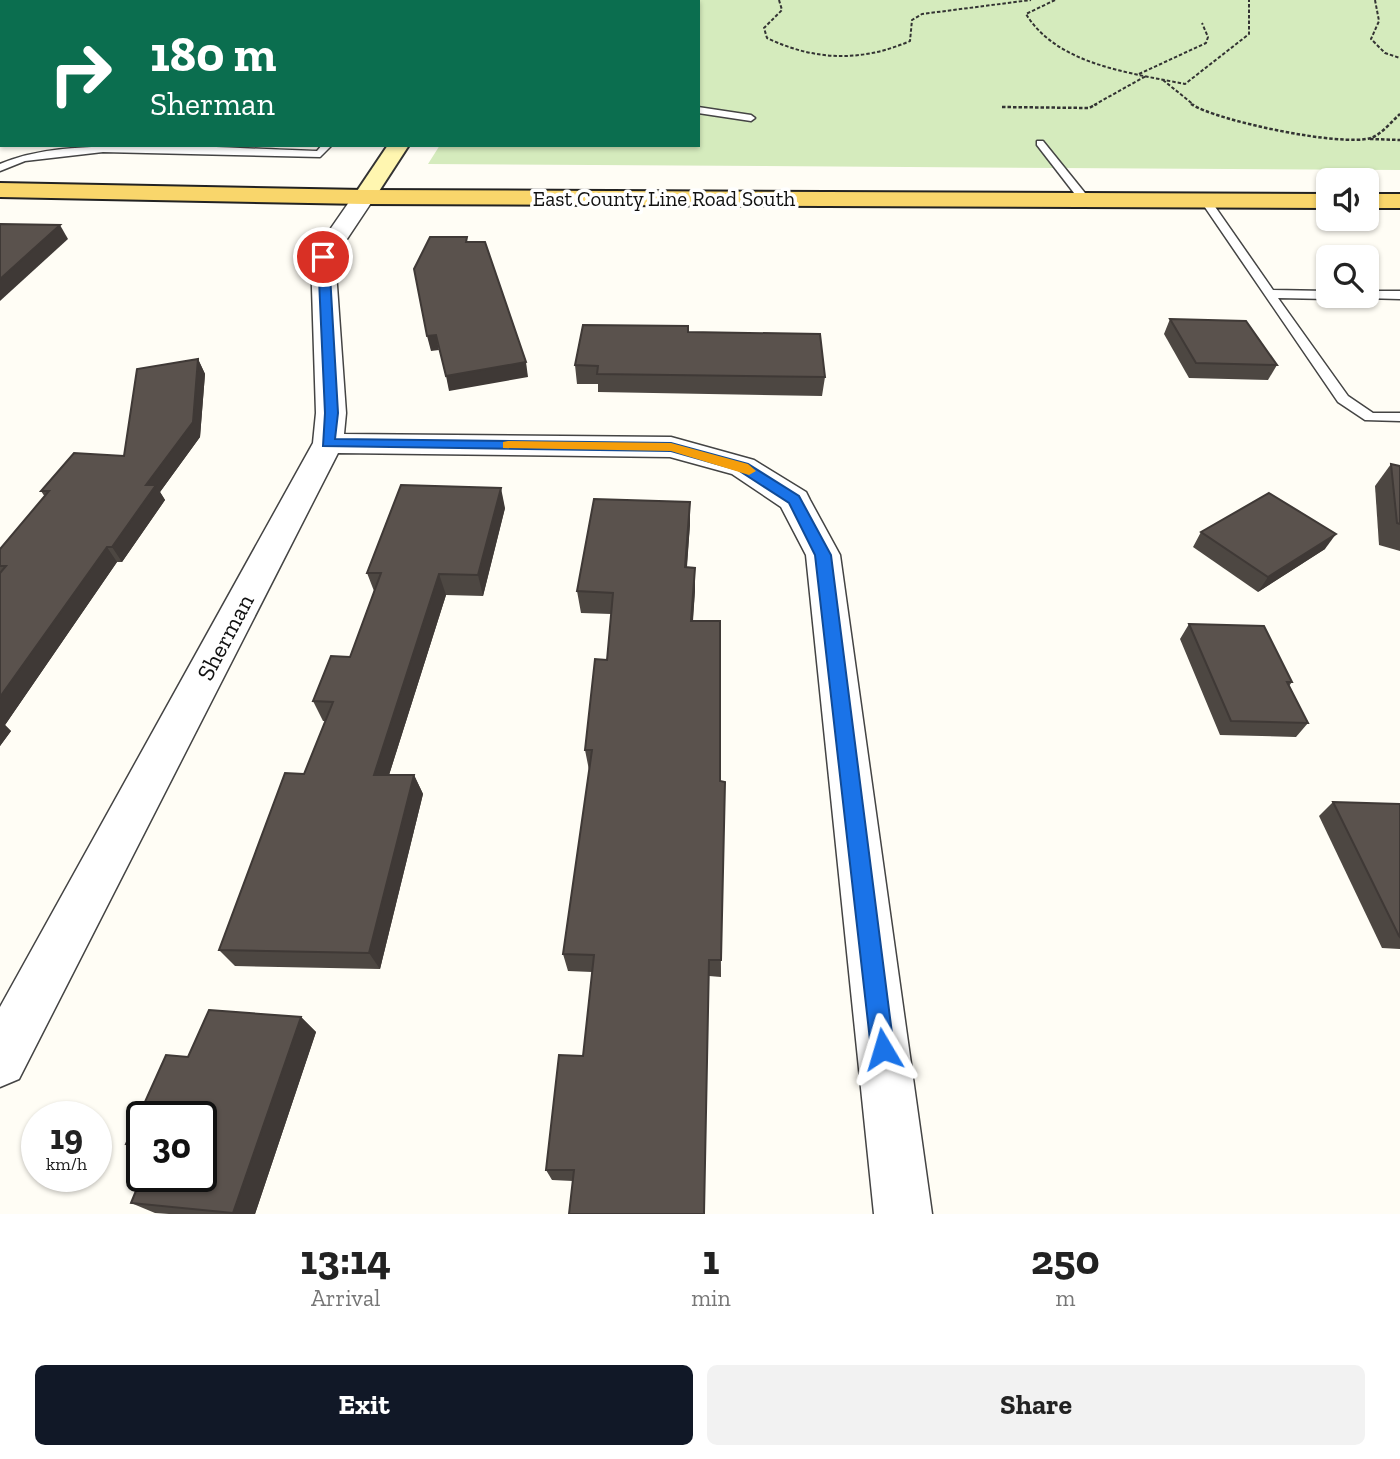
<!DOCTYPE html>
<style>
body{margin:0;font-family:"Zilla Slab",serif;background:#f2f2f2;color:#222;height:100vh;display:flex;flex-direction:column;font-size:26px;white-space:nowrap}
*{box-sizing:border-box;margin:0}
p{font-size:23px;color:#767676}
.icon{flex:none;width:38px;height:38px;fill:none;stroke:currentColor;stroke-width:2;stroke-linecap:round;stroke-linejoin:round}
.map{position:relative;height:1214px;overflow:hidden}
.panel{display:flex;flex-direction:column;background:#fff;flex:1}
.panel>*{flex:none}
.banner{position:absolute;left:0px;top:0px;width:700px;height:147px;box-shadow:0 2px 5px #0004;background:#0b6e4f;color:#fff;overflow:hidden}
.controls{position:absolute;left:1316px;top:168px;display:grid;gap:14px}
.controls a{display:grid;place-items:center;width:63px;height:63px;border-radius:10px;background:#fff;box-shadow:0 2px 5px #0004;font-size:35px}
.speed{position:absolute;left:21px;top:1101px;display:flex;gap:14px;font-size:35px;font-weight:700;text-align:center}
.speed>*{display:grid;place-content:center;width:91px;height:91px;border-radius:50%;background:#fff;box-shadow:0 2px 5px #0004;line-height:1}
.speed small{font-size:18px;font-weight:400}
.speed .limit{border:4px solid #111;border-radius:10px;background:#fff;color:#111}
.pin{position:absolute;display:grid;place-items:center;width:60px;height:60px;color:#fff;margin:-30px;border:4px solid #fff;border-radius:50%;box-shadow:0 2px 7px #0007}
.me{position:absolute;width:77px;margin:-38px;rotate:353deg;stroke-linejoin:round;filter:drop-shadow(0 0 5px #0008)}
.turn{display:flex;align-items:center;gap:24px;height:147px;padding:0 35px;font-size:32px}
.turn .icon{width:91px;height:91px;stroke-width:2.5}
.turn b{display:block;font-size:49px;line-height:60px}
.eta{display:flex;justify-content:space-evenly;align-items:center;height:119px;text-align:center}
.eta b{font-size:42px;font-weight:700;line-height:49px}
.cta{display:flex;gap:14px;margin-top:auto;padding:14px 35px}
.cta a{flex:1;height:80px;border-radius:10px;background:#111827;color:#fff;font-size:28px;font-weight:700;line-height:80px;text-align:center}
.cta a+a{background:#f2f2f2;color:#222}
.map>svg:first-child{display:block}
.green{fill:#d5ebbd}
.lines{fill:none;stroke-linecap:round;stroke-linejoin:round}
.lane-casing{stroke:#444;stroke-width:3}
.street-casing{stroke:#444;stroke-width:3}
.secondary-casing{stroke:#333;stroke-width:4}
.primary-casing{stroke:#222;stroke-width:4}
.path-far1{stroke:#333;stroke-width:2;stroke-dasharray:3.5 2;stroke-linecap:butt}
.path{stroke:#333;stroke-width:2.5;stroke-dasharray:3.5 2;stroke-linecap:butt}
.lane{fill:#fff;fill-rule:evenodd}
.street{fill:#fff;fill-rule:evenodd}
.secondary{fill:#fff6b0;fill-rule:evenodd}
.primary{fill:#f9d66b;fill-rule:evenodd}
.wall{fill:#4d4742}
.shaded-wall{fill:#3f3936}
.building{fill:#5a524d;stroke:#3f3936;stroke-width:2}
.route{fill:#1a73e8;stroke:#114b97;stroke-width:2}
.slow{fill:#f59e0b}
.labels{text-anchor:middle;dominant-baseline:central;stroke-width:7;stroke-linejoin:round;paint-order:stroke}
.far-street-label{font-size:21px;fill:#111;stroke:#fff}
.street-label{font-size:24px;fill:#111;stroke:#fff}
</style>
<div class="map">
<svg width="1400" height="1214" viewBox="0 0 1400 1214">
<rect width="100%" height="100%" fill="#fffdf5"/>
<path class="green" d="M530 0H1400V170L428 164 440 145H698V2Z"/>
<g class="lines">
<defs>
<g id="lane">
<path d="M698 107 751 115 755 118 751 121 698 113Z"/>
<path d="M1037 141H1043L1089 198V202H1081L1037 145Z"/>
<path d="M322 145H332L320 157 103 152 25 161 0 171V164C40 147 85 147 128 146 191 145 254 149 317 151Z"/>
<path d="M1201 198H1209L1273 290 1328 291V296H1334L1328 299 1278 298 1348 396 1373 413H1400V421L1365 420 1338 402 1200 200Z"/>
<path d="M1367 291H1400V299L1363 298 1361 296H1367Z"/>
</g>
<g id="street">
<path d="M290 0H481L482 2H291Z"/>
<path d="M364 190 372 192 375 197 335 257 346 413 344 434 671 437 754 460 806 492 810 500 840 555 932 1214H874L806 555 781 507 732 474 670 457 338 453 19 1079 0 1087V1007L313 443 316 413 311 257 356 192Z"/>
</g>
<g id="secondary">
<path d="M492 0H508L491 2Z"/>
<path d="M388 145H409L372 202H356L353 197Z"/>
</g>
<g id="primary">
<path d="M0 183 364 190 1328 194V208L364 204 0 197Z"/>
<rect x="1367" y="194" width="33" height="14"/>
</g>
</defs>
<use href="#lane" class="lane-casing"/>
<use href="#street" class="street-casing"/>
<use href="#secondary" class="secondary-casing"/>
<use href="#primary" class="primary-casing"/>
<g class="path-far1">
<path d="M779 0 782 10 764 28 767 38C815 61 862 62 910 41L912 20 922 14 1031 0"/>
<path d="M1055 0 1026 14C1057 65 1131 73 1185 84L1249 34V0"/>
<path d="M1375 0 1379 21 1371 39 1385 53 1400 58"/>
<path d="M1139 74 1206 43 1208 37 1202 23"/>
<path d="M1163 80 1194 105"/>
<path d="M1094 105 1146 76"/>
</g>
<g class="path">
<path d="M1191 104C1217 121 1341 147 1371 138 1382 134 1391 122 1400 114"/>
<path d="M1002 107 1089 108 1097 104"/>
<path d="M1370 139 1400 140"/>
</g>
<use href="#lane" class="lane"/>
<use href="#street" class="street"/>
<use href="#secondary" class="secondary"/>
<use href="#primary" class="primary"/>
</g>
<g class="wall">
<path d="M1170 319 1277 365 1268 380 1189 378 1164 334Z"/>
<path d="M688 332 825 377 822 396 598 392V384H577L575 365Z"/>
<path d="M198 359 205 374 200 437 160 492 165 500 122 562H117L5 725 11 731 0 746V549L45 497 41 491 124 456Z"/>
<path d="M1391 464 1400 466V551L1379 545 1375 486Z"/>
<path d="M505 508 483 596 446 595 389 775H414L423 794 380 969 235 966 219 950 304 774 325 721H323L313 701 350 657 374 591 367 573Z"/>
<path d="M690 524 687 567 695 568V590L693 621 720 781 721 977 709 976 573 1181 552 1180 546 1170 583 1056 592 972 568 971 563 954 589 770 585 750 607 660 611 614 581 613 577 591Z"/>
<path d="M1201 532 1325 549 1258 592 1193 547Z"/>
<path d="M1189 624 1292 682 1289 686 1308 723 1296 737 1220 735 1180 639Z"/>
<path d="M1333 802 1400 804V949L1382 948 1319 816Z"/>
<path d="M209 1010 301 1017 316 1032 255 1214H169L155 1213 131 1203 142 1176H201V1116H142V1152L126 1144 166 1055 188 1057Z"/>
</g>
<g class="shaded-wall">
<path d="M433 0H442V2H431Z"/>
<path d="M2 68V93L0 96V70Z"/>
<path d="M60 225 68 239 0 301V279Z"/>
<path d="M436 335 439 350 431 351 427 336Z"/>
<path d="M198 359 205 374 200 437 160 492 165 500 122 562 112 547 146 485Z"/>
<path d="M526 362 528 377 449 391 446 376Z"/>
<path d="M501 488 505 508 483 596 478 575Z"/>
<path d="M690 502V524L685 589V567Z"/>
<path d="M1336 534 1325 549 1258 592 1268 577Z"/>
<path d="M107 547 117 562 5 725 11 731 0 746V697Z"/>
<path d="M695 568V590L691 643V621Z"/>
<path d="M439 574 446 595 383 794 374 775Z"/>
<path d="M414 775 423 794 380 969 369 953Z"/>
<path d="M301 1017 316 1032 255 1214H235L233 1213Z"/>
</g>
<g class="building">
<path d="M0 0H58L56 2H2V68L0 70Z"/>
<path d="M60 0H433L431 2H75Z"/>
<path d="M0 224 60 225 0 279Z"/>
<path d="M430 237H467L466 242H485L526 362 446 376 436 335 427 336 414 269Z"/>
<path d="M1170 319 1246 321 1277 365 1196 363Z"/>
<path d="M583 325 688 326V332L820 334 825 377 597 374 598 366 575 365Z"/>
<path d="M198 359 193 422 146 485H156L112 547H107L0 697V573L6 566H0V549L49 491H41L74 453 124 456 137 369Z"/>
<path d="M1391 464 1400 466V524L1397 523Z"/>
<path d="M401 485 501 488 478 575 439 574 374 775H414L369 953 219 950 285 773 304 774 333 702 313 701 331 656 350 657 381 573H367Z"/>
<path d="M1269 493 1336 534 1268 577 1201 532Z"/>
<path d="M594 499 690 502 685 567 695 568 691 621H720V781L725 782 721 960H709L704 1214H569L574 1170H546L559 1055 583 1056 594 955 563 954 592 750H585L595 659 607 660 613 593 577 591Z"/>
<path d="M1189 624 1264 626 1292 682H1287L1308 723 1231 721Z"/>
<path d="M1333 802 1400 804V937L1399 936Z"/>
<path d="M209 1010 301 1017 233 1213 131 1203 142 1176H201V1116H142V1145L126 1144 166 1055 188 1057Z"/>
</g>
<path class="route" d="M323 254 329 257 338 413 335 439 671 443 748 464 799 496 831 555 894 1049 891 1057 883 1061 875 1057 871 1049 815 555 789 503 738 470 671 451 323 446 325 413 318 257Z"/>
<path class="slow" d="M508 441 671 443 748 464 756 471 749 475 671 451 503 448V442Z"/>
<g class="labels">
<g class="far-street-label">
<text x="664" y="198">East County Line Road South</text>
</g>
<g class="street-label">
<text transform="translate(225 637) rotate(-62)">Sherman</text>
</g>
</g>
</svg>
<div class="controls">
<a><svg class="icon" aria-label="sound" viewBox="0 0 24 24"><path d="M4 9h4l5-4v14l-5-4H4zM17 9q2 3 0 6"/></svg></a>
<a><svg class="icon" aria-label="search" viewBox="0 0 24 24"><circle cx="10" cy="10" r="6"/><path d="M15 15l6 6"/></svg></a>
</div>
<div class="speed"><div>19<small>km/h</small></div><div class="limit">30</div></div>
<div class="pin" style="left:323px;top:257px;background:#d93025"><svg class="icon" aria-label="arrive" viewBox="0 0 24 24"><path d="M6 21V4h12l-3 4 3 4H6"/></svg></div>
<svg class="me" style="left:883px;top:1049px" viewBox="-20 -20 40 40"><path d="M0-17L14 15 0 8-14 15z" fill="#1a73e8" stroke="#fff" stroke-width="4"/></svg>
<div class="banner">
<div class="turn"><svg class="icon" aria-label="right" viewBox="0 0 24 24"><path d="M7 20v-9h11M14 6l5 5-5 5"/></svg><div><b>180 m</b>Sherman</div></div>
</div>
</div>
<section class="panel">
<div class="eta">
<div><b>13:14</b><p>Arrival</p></div>
<div><b>1</b><p>min</p></div>
<div><b>250</b><p>m</p></div>
</div>
<div class="cta"><a>Exit</a><a>Share</a></div>
</section>
